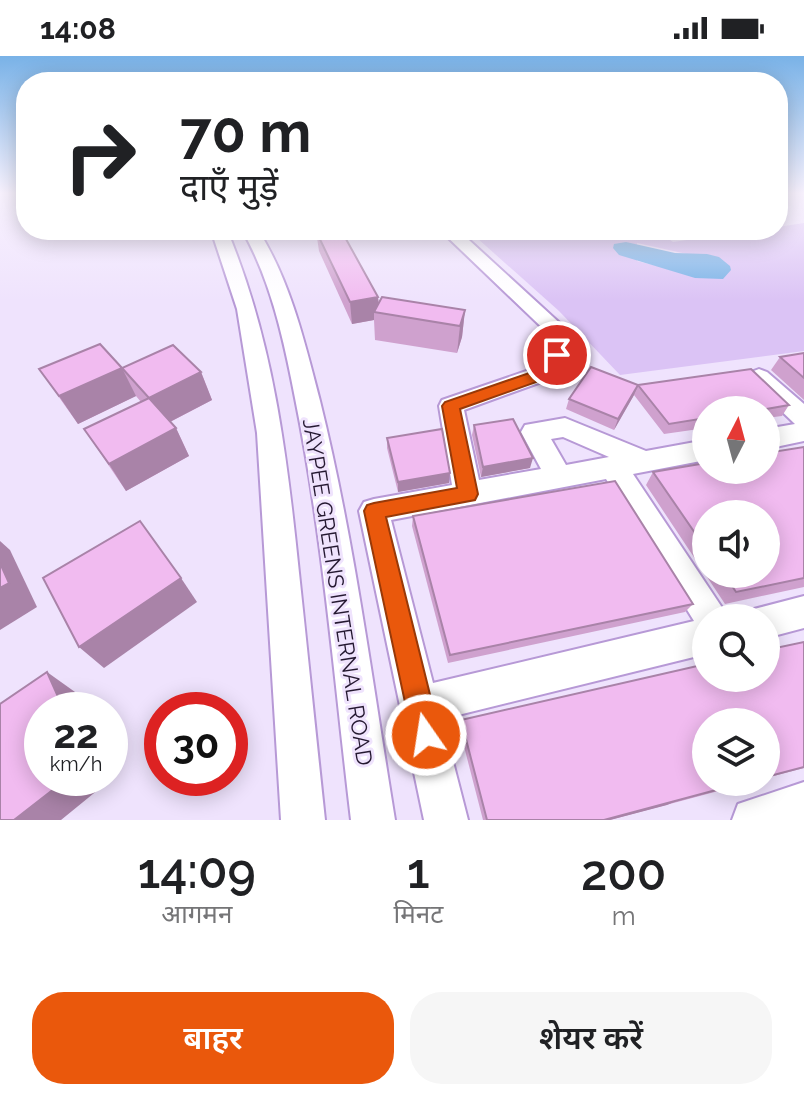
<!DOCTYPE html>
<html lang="hi">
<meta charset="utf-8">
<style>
body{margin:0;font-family:Raleway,"Noto Sans Devanagari",sans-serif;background:#f6f6f6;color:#202124;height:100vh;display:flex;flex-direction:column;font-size:30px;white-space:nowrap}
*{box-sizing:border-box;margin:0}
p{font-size:26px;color:#757577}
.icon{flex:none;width:44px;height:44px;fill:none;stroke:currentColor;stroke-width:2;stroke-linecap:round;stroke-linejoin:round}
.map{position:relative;height:764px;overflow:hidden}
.details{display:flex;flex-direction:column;background:#fff;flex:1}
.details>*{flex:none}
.banner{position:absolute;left:16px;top:16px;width:772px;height:168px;border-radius:32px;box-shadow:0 4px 20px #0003;background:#fff;color:#202124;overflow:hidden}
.needle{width:52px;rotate:6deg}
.buttons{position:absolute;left:692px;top:340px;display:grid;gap:16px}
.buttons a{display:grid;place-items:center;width:88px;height:88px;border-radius:50%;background:#fff;box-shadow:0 4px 20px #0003;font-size:40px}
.speed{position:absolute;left:24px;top:636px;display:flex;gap:16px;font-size:40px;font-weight:700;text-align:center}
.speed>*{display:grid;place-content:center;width:104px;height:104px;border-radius:50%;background:#fff;box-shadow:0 4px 20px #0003;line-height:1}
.speed small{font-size:20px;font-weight:400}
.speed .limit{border:12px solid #d22;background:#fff;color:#111}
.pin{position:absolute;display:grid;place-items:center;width:68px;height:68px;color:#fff;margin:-34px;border:4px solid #fff;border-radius:50%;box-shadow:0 2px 8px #0007}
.me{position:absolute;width:88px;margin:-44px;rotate:347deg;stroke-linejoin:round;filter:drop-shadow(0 0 6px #0008)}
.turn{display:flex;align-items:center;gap:28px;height:168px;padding:0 32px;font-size:36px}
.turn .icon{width:104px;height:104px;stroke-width:2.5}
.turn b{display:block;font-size:56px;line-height:68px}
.eta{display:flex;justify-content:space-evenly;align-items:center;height:136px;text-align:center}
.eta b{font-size:48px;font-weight:600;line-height:56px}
.primary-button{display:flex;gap:16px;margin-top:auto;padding:16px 32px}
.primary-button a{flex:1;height:92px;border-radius:32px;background:#ea580c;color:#fff;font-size:32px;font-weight:600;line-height:92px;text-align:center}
.primary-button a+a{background:#f6f6f6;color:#202124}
.status{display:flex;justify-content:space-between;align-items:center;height:56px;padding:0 40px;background:#fff;direction:ltr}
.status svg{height:22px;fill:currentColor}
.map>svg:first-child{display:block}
.green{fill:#dbc3f5;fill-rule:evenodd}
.water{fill:#73afe5}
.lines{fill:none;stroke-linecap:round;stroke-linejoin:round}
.minor-casing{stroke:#b799d6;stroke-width:4}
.minor{fill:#fff;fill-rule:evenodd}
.wall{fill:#cfa1ce;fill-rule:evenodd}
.shaded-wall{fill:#a983a8}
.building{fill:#f1bbf0;stroke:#a983a8;stroke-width:2}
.route{fill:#ea580c;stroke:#983908;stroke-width:2}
.labels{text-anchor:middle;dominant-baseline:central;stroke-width:6;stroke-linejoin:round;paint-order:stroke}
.street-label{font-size:22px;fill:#241830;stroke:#efe3fd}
</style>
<div class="status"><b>14:08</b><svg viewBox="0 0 49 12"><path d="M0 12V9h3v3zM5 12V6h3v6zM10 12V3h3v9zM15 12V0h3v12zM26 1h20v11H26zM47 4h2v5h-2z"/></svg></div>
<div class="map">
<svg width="804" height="764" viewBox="0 0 804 764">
<rect width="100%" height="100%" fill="#efe3fd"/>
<path class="green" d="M804 167V295L620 319 559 255 468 174H656L673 186 756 174H778V171ZM637 187 687 198 657 210 637 205Z"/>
<path class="water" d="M626 186 675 197 707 198 719 201 730 210 731 214 723 223 695 222 619 199 613 192 614 188Z"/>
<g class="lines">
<defs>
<g id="minor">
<path d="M211 174H227C273 284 287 399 299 517 308 599 316 682 325 764H281L257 377 237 253Z"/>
<path d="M242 174H258C290 224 305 287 320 345 354 482 372 624 395 764H351C334 623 323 480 295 342 284 285 271 224 242 174Z"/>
<path d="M440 174H458L576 282 558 320 464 354 479 424 541 413 521 376 525 369 565 362 646 395 706 384V404L633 418 729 562H706V598L442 663 468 764H424L359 455 364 446 374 443 452 429 439 350 442 344 541 310 554 283ZM563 381 609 401 566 409 551 383ZM606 423 694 565 433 627 391 464Z"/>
<path d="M759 313 767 316 804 348V385L766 393V373L795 368 751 326 747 321 751 316Z"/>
<path d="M804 540V572L766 582V562H750L754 553Z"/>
<path d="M804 726V764H732L738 748Z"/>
</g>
</defs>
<use href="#minor" class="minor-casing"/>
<use href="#minor" class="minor"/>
</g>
<g class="wall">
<path d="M316 175 378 241 379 247 465 254 462 281 457 297 375 284 374 264 352 268 319 195Z"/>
<path d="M804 297V344L771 314 780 301Z"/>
<path d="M122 312 201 316 212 344 170 366 176 372 189 400 126 435 84 373 141 346 136 340 78 368 39 313Z"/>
<path d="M638 329 789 349 782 360 766 362V354H706V372L664 378 634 339 614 374 566 353 569 343Z"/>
<path d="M474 369 530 412 481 421 472 379Z"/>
<path d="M387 382 449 427 398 436 387 392Z"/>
<path d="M804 391V531L725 548 646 429 653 416ZM706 458 766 518H706Z"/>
<path d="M413 460 693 548 685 556 448 607 412 470Z"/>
<path d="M804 586V712L766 722V666L706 726H752L610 764H483L459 671 461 664Z"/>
</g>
<g class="shaded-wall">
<path d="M378 241 379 257 374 256V264L352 268 350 246Z"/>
<path d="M465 254 462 281 457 297 460 270Z"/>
<path d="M122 312 136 340 78 368 59 340Z"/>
<path d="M201 316 212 344 162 370 149 342Z"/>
<path d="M638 329 634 339 614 374 618 363Z"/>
<path d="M176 372 189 400 126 435 109 408Z"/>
<path d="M533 402 530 412 481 421 483 411Z"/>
<path d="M450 417 449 427 398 436V426Z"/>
<path d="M0 485 10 494 37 551 0 574Z"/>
<path d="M181 522 197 546 104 612 79 591Z"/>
<path d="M47 616 75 636 84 654H64Z"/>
<path d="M110 709 115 720 61 764H14L68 722H110Z"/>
<path d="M676 745 667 749 610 764H604Z"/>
</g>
<g class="building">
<path d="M325 174H341L378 241 350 246 316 175Z"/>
<path d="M382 241 465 254 460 270 374 256Z"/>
<path d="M100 288 122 312 59 340 39 313Z"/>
<path d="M173 289 201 316 149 342 122 312Z"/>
<path d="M804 297V322L780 301Z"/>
<path d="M591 311 638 329 618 363 569 343Z"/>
<path d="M751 313 789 349 760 354H706V362L669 368 638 329Z"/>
<path d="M149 342 176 372 109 408 84 373Z"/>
<path d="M513 363 533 402 483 411 474 369Z"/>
<path d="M442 373 450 417 398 426 387 382Z"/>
<path d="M804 391V522L736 536 724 518H766V458H706V493L653 416 706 407V414H766V397Z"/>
<path d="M615 425 693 548 450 599 413 460Z"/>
<path d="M140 465 181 522 79 591 43 522Z"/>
<path d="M0 507 9 527 0 532Z"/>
<path d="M804 586V711L766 721V666H706V726H746L604 764H487L461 664 706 608V622H766V594Z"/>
<path d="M47 616 64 654H42V722H68L14 764H0V648Z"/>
</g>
<linearGradient id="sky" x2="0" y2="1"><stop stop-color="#79b2e7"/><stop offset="0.56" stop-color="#f8f2fe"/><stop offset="1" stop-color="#f8f2fe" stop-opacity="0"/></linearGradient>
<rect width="804" height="245" fill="url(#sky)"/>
<path class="route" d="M557 294 565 299 556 319 460 353 478 438 475 444 386 461 440 679 436 688 426 693 416 688 412 679 364 455 367 449 374 447 457 432 442 350 445 346 544 312 552 295Z"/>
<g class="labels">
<g class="street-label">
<text transform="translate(338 536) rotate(81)">JAYPEE GREENS INTERNAL ROAD</text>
</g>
</g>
</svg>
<div class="buttons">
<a><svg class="needle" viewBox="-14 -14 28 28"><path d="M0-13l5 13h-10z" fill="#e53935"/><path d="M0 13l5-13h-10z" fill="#757577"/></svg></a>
<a><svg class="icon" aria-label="sound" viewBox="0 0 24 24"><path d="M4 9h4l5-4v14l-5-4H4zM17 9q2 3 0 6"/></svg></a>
<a><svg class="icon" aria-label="search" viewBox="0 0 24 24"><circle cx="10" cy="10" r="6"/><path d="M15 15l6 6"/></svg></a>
<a><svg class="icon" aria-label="layers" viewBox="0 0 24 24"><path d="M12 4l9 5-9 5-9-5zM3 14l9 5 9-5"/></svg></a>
</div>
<div class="speed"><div>22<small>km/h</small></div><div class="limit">30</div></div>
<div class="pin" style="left:557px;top:299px;background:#d93025"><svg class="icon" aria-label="arrive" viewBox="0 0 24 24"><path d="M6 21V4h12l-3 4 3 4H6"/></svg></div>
<svg class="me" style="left:426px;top:679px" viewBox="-20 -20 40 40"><circle r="17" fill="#ea580c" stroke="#fff" stroke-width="3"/><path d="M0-11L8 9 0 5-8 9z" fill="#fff"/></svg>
<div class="banner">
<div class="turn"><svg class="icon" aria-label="right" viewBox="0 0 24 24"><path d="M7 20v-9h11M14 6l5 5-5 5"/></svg><div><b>70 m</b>दाएँ मुड़ें</div></div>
</div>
</div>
<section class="details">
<div class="eta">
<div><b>14:09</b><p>आगमन</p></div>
<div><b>1</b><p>मिनट</p></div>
<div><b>200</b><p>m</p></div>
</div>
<div class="primary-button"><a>बाहर</a><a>शेयर करें</a></div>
</section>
